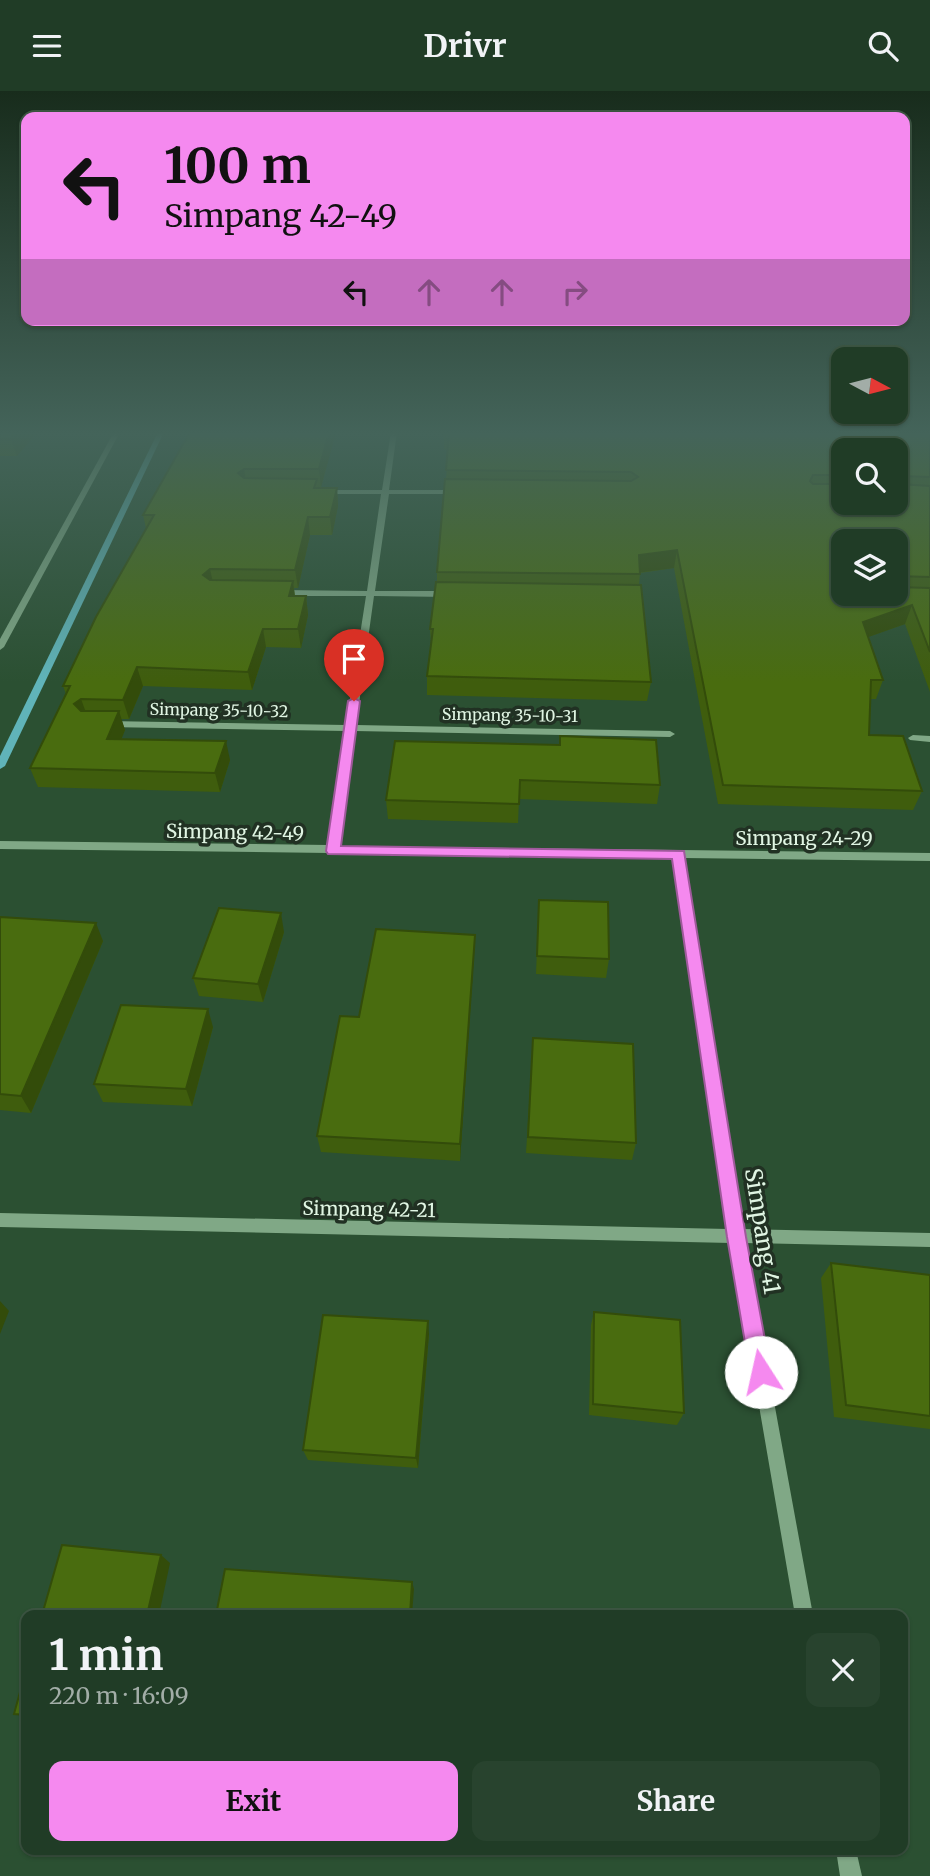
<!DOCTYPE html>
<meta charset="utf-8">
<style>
body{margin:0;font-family:Merriweather,serif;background:#28432e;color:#f1f3f6;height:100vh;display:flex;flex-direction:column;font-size:26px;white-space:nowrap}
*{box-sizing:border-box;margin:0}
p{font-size:23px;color:#a2ada7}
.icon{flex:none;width:38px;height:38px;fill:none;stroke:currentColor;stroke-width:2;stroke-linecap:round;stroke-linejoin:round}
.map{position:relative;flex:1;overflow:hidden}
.sheet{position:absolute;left:21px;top:1519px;width:887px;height:245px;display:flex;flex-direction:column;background:#203c26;border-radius:14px;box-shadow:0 2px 5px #0004,0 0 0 2px #3d5643}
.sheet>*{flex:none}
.guide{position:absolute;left:21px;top:21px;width:889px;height:214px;border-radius:14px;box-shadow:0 2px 5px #0004,0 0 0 2px #3d5643;background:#f589ef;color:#111;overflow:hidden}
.needle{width:46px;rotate:97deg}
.buttons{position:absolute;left:831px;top:256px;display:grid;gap:14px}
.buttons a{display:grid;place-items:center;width:77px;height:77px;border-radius:14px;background:#203c26;box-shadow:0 2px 5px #0004,0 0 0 2px #3d5643;font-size:35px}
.pin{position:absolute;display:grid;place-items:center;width:60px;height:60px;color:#fff;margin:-72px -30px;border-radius:50% 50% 50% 0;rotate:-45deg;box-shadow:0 0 7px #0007}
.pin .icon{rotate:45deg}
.me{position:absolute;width:77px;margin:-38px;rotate:350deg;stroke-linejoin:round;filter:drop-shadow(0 0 5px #0008)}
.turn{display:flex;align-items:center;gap:24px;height:147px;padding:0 28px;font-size:32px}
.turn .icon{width:91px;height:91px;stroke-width:2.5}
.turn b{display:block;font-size:49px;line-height:60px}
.lanes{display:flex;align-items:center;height:66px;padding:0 28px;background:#0003;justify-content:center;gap:35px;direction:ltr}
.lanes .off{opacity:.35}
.round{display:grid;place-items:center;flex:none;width:74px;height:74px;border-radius:14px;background:#28432e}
.head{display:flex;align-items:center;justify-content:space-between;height:119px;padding:0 28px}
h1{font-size:42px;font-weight:700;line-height:52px}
.button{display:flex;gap:14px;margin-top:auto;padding:14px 28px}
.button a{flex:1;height:80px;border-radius:14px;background:#f589ef;color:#111;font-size:28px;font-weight:700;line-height:80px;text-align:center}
.button a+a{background:#28432e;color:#f1f3f6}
header{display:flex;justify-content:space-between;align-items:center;height:91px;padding:0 28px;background:#203c26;font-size:32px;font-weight:700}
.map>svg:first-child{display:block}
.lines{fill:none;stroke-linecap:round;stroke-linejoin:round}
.stream{fill:#60b4b9;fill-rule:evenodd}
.minor{fill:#80a886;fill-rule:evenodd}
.wall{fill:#3f5d0d;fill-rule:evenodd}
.shaded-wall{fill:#334c0a}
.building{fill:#496c0f;stroke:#334c0a;stroke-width:2;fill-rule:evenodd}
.route{fill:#f589ef;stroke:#9f599b;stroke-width:2}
.labels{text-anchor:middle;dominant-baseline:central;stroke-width:7;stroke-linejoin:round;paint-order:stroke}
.far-street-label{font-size:16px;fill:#e0f5e3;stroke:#213123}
.street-label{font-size:19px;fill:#e0f5e3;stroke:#213123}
.near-street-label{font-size:23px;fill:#e0f5e3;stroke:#213123}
</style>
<header><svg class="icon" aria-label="menu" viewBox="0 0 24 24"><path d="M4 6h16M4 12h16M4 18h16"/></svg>Drivr<svg class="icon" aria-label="search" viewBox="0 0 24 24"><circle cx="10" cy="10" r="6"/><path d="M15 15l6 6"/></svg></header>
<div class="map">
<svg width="930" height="1785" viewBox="0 0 930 1785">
<rect width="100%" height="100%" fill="#2b5032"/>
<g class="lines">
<path class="stream" d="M158 341H164L5 675 0 678V665Z"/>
<g class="minor">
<path d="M114 341H120L4 556 0 559V548Z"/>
<path d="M391 341H397L389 399H460L464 401 460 403H389L375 500H451L455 503 451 506 374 505 356 634 670 640 675 643 670 646 355 640 339 755 930 762V770L684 767 743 1138 930 1142V1156L745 1152 813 1524H795L731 1152 0 1136V1122L728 1138 673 766 337 762 333 764 329 762 0 758V750L328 754 346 640 106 636 101 633 106 630 346 634 366 505H281L277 502 281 499 367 500 381 403H320L316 401 320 399H382Z"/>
<path d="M913 644 930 645V651L910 649 908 647Z"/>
<path d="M836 1759H856L862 1785H840Z"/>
</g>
</g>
<g class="wall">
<path d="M0 341H37L17 365H0Z"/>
<path d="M185 341H336L321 396H317L318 397H337L338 415 332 444H310L298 497H294L295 505H306L308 524 301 557 266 556 252 599 143 595 129 628H121L125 639 121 648 230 669 220 701 38 696 30 677 66 603 63 595 146 437 143 424 187 347Z"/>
<path d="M444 341H930V601L905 533 868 546 883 589 876 608H870L869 644 922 700 913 719 718 713 674 477 640 482 639 494 651 591 647 610 427 604V585L431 552 430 538 437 491V481L446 389 448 358H444ZM844 359 896 411H844ZM844 450H896V502H844Z"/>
<path d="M560 645 660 694 657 713 519 708 518 732 388 728 386 709 559 654Z"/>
<path d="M539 809 609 868 606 887 536 883Z"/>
<path d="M0 826 103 850 31 1022 0 1019Z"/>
<path d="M284 841 263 911 199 905 193 887Z"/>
<path d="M474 863 460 1070 321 1061 317 1045Z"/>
<path d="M213 936 192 1015 103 1011 94 993Z"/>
<path d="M533 947 636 1052 632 1069 526 1062Z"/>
<path d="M831 1172 930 1184V1338L834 1326 821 1187Z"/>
<path d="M594 1221 684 1322 677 1334 589 1324 591 1234Z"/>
<path d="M429 1243 418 1377 308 1369 303 1359Z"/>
</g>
<g class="shaded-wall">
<path d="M17 341H37L17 365 11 348Z"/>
<path d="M329 341H336L321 396 319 378Z"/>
<path d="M244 378 247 395 238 382Z"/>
<path d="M337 397 338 415 332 444 330 426Z"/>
<path d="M308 426 310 444 298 497 295 479Z"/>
<path d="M677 459 674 477 636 482 639 464Z"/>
<path d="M210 478 214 496 203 484Z"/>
<path d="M293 490 295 508 289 505Z"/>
<path d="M306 505 308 524 301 557 298 538Z"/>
<path d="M912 514 905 533 857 550 863 531Z"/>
<path d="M263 538 266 556 252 599 248 581Z"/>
<path d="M137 576 143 595 129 628 123 609Z"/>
<path d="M81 608 88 627 74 613Z"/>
<path d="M119 620 125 639 114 667 107 648Z"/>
<path d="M226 650 230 669 220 701 215 682Z"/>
<path d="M281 822 284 841 263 911 258 893Z"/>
<path d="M96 832 103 850 31 1022 21 1005Z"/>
<path d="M475 844 474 863 460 1070V1053Z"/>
<path d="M208 918 213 936 192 1015 186 998Z"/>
<path d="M0 1210 9 1220 0 1243Z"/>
<path d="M428 1230 429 1243 418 1377 416 1367Z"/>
<path d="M161 1464 170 1472 159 1524H147Z"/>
<path d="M412 1491 414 1498 412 1524H410Z"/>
</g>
<g class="building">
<path d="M0 341H17L11 348H0Z"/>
<path d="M190 341H329L319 378H244L238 382 244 387 317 388 314 397H337L330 426H308L295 479 210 478 203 484 210 489 293 490 289 505H306L298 538H263L248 581 137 576 123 609 81 608 74 613 81 620H119L107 648 226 650 215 682 30 677 70 595H63L96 526 154 424H143Z"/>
<path d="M449 341H930V386L902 385 900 393 930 395V486L896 485V450H844V502H896V496L930 497V561L912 514 863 531 883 589H871L869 644 903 645 922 700 723 694 677 459 639 464 640 483 437 481 445 388 631 390 638 386 631 381 446 379ZM844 359H896V411H844V393H813L810 390 813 384H844Z"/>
<path d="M436 491 641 494 651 591 427 585 433 538H430Z"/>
<path d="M560 645 656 649 660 694 520 689 519 713 386 709 395 650 560 654Z"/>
<path d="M539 809 608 811 609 868 537 865Z"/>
<path d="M219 817 281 822 258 893 193 887Z"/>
<path d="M0 826 96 832 21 1005 0 1003Z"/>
<path d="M376 838 475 844 460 1053 317 1045 340 925 359 926Z"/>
<path d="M121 914 208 918 186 998 94 993Z"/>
<path d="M533 947 633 953 636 1052 528 1046Z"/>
<path d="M831 1172 930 1184V1325L846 1314Z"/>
<path d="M594 1221 680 1229 684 1322 593 1313Z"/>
<path d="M323 1224 428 1230 416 1367 303 1359Z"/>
<path d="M62 1454 161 1464 147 1524H42Z"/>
<path d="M225 1478 412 1491 410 1524H216Z"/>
<path d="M26 1579V1624L14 1623Z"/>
</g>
<linearGradient id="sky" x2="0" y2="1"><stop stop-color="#182c1c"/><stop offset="0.58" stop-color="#44645a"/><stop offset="1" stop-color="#44645a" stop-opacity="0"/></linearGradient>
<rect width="930" height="591" fill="url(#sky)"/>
<path class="route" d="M354 607 360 610 341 755 684 760 746 1146 771 1281 768 1289 761 1292 753 1289 750 1281 727 1146 672 768 328 763 326 760 348 610Z"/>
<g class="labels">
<g class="far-street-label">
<text transform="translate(219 619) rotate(1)">Simpang 35-10-32</text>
<text transform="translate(510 624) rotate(1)">Simpang 35-10-31</text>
</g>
<g class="street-label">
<text transform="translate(235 741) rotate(1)">Simpang 42-49</text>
<text x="804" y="747">Simpang 24-29</text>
<text transform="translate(369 1118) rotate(1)">Simpang 42-21</text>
</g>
<g class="near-street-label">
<text transform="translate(763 1140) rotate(81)">Simpang 41</text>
</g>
</g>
</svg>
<div class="buttons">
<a><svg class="needle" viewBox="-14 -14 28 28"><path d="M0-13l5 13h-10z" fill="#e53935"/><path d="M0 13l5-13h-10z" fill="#a2ada7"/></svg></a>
<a><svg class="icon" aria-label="search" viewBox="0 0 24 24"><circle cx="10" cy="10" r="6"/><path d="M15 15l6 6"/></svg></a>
<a><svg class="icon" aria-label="layers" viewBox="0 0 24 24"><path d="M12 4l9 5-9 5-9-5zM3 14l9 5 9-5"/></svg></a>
</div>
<div class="pin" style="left:354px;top:610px;background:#d93025"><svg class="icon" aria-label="arrive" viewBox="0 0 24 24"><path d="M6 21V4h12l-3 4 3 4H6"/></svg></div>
<svg class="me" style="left:761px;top:1281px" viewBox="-20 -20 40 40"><circle r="19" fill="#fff"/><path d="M0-13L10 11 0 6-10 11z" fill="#f589ef"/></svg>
<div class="guide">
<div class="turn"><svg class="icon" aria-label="left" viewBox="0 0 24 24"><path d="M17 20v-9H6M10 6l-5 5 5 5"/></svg><div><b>100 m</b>Simpang 42-49</div></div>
<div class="lanes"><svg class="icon" aria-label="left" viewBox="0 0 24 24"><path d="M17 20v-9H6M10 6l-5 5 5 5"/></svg><svg class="icon off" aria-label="ahead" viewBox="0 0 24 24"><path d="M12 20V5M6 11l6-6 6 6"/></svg><svg class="icon off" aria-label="ahead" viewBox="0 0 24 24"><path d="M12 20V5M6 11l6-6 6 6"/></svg><svg class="icon off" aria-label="right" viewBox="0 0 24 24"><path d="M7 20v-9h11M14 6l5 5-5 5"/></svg></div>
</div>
<section class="sheet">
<div class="head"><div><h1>1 min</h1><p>220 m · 16:09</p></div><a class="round"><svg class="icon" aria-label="close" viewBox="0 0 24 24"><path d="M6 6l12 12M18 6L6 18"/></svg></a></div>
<div class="button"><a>Exit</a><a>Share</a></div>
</section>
</div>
